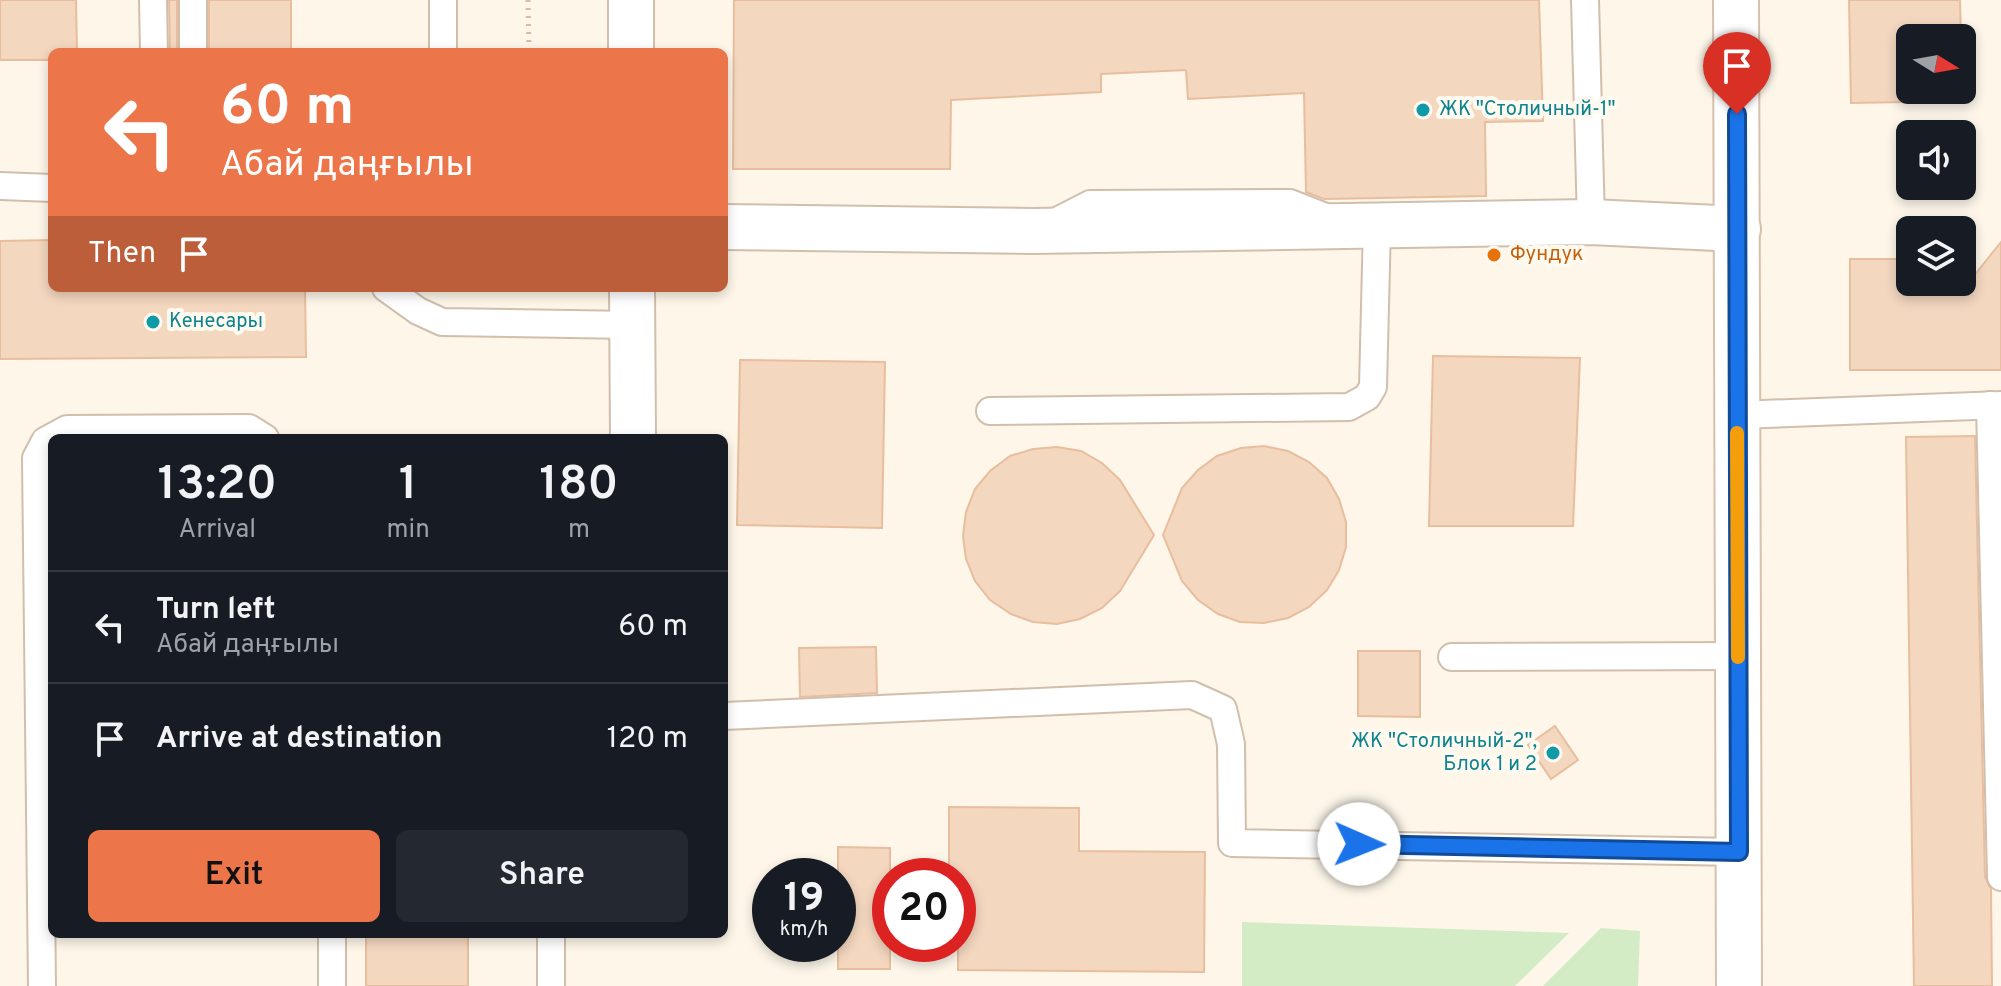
<!DOCTYPE html>
<meta charset="utf-8">
<style>
body{margin:0;font-family:Overpass,sans-serif;background:#242831;color:#f1f3f6;height:100vh;display:flex;flex-direction:column;font-size:30px;white-space:nowrap}
*{box-sizing:border-box;margin:0}
p{font-size:26px;color:#9ea1a6}
.icon{flex:none;width:44px;height:44px;fill:none;stroke:currentColor;stroke-width:2;stroke-linecap:round;stroke-linejoin:round}
.map{position:relative;flex:1;overflow:hidden}
.side{position:absolute;left:48px;top:434px;width:680px;height:504px;display:flex;flex-direction:column;background:#171b24;border-radius:12px;box-shadow:0 4px 12px #0003}
.side>*{flex:none}
.guide{position:absolute;left:48px;top:48px;width:680px;height:244px;border-radius:12px;box-shadow:0 4px 12px #0003;background:#ec7649;color:#fff;overflow:hidden}
.needle{width:52px;rotate:101deg}
.fabs{position:absolute;left:1896px;top:24px;display:grid;gap:16px}
.fabs a{display:grid;place-items:center;width:80px;height:80px;border-radius:12px;background:#171b24;box-shadow:0 4px 12px #0003;font-size:40px}
.speed{position:absolute;left:752px;top:858px;display:flex;gap:16px;font-size:40px;font-weight:700;text-align:center}
.speed>*{display:grid;place-content:center;width:104px;height:104px;border-radius:50%;background:#171b24;box-shadow:0 4px 12px #0003;line-height:1}
.speed small{font-size:20px;font-weight:400}
.speed .limit{border:12px solid #d22;background:#fff;color:#111}
.pin{position:absolute;display:grid;place-items:center;width:68px;height:68px;color:#fff;margin:-82px -34px;border-radius:50% 50% 50% 0;rotate:-45deg;box-shadow:0 0 8px #0007}
.pin .icon{rotate:45deg}
.me{position:absolute;width:88px;margin:-44px;rotate:91deg;stroke-linejoin:round;filter:drop-shadow(0 0 6px #0008)}
.turn{display:flex;align-items:center;gap:28px;height:168px;padding:0 40px;font-size:36px}
.turn .icon{width:104px;height:104px;stroke-width:2.5}
.turn b{display:block;font-size:56px;line-height:68px}
.then{display:flex;align-items:center;height:76px;padding:0 40px;background:#0003;gap:16px;font-size:30px}
.eta{display:flex;justify-content:space-evenly;align-items:center;height:136px;text-align:center}
.eta b{font-size:48px;font-weight:600;line-height:56px}
.cta{display:flex;gap:16px;margin-top:auto;padding:16px 40px}
.cta a{flex:1;height:92px;border-radius:12px;background:#ec7649;color:#111;font-size:32px;font-weight:600;line-height:92px;text-align:center}
.cta a+a{background:#242831;color:#f1f3f6}
ul{padding:0;list-style:none}
li{display:flex;align-items:center;gap:24px;height:112px;padding:0 40px;border-top:2px solid #363941}
li div{flex:1}
li b{display:block;font-size:30px}
li em{font-style:normal}
.map>svg:first-child{display:block}
.green{fill:#d3ecc6}
.building{fill:#f4d7bf;stroke:#e8be9e;stroke-width:2}
.lines{fill:none;stroke-linecap:round;stroke-linejoin:round}
.lane-casing{stroke:#d1bfad;stroke-width:30}
.street-casing{stroke:#d1bfad;stroke-width:48}
.secondary-casing{stroke:#d7c1ad;stroke-width:48}
.path{stroke:#dabaa1;stroke-width:5;stroke-dasharray:2 6;stroke-linecap:butt}
.lane{stroke:#fff;stroke-width:26}
.street{stroke:#fff;stroke-width:44}
.secondary{stroke:#fff;stroke-width:44}
.route-casing{stroke:#114b97;stroke-width:20}
.route{stroke:#1a73e8;stroke-width:14}
.slow{stroke:#f59e0b;stroke-width:14}
.culture-dot{fill:#0f9aa8;stroke:#fffaf0;stroke-width:3}
.food-dot{fill:#e8710a;stroke:#fffaf0;stroke-width:3}
.labels{text-anchor:middle;dominant-baseline:central;stroke-width:8;stroke-linejoin:round;paint-order:stroke}
.culture-label{font-size:20px;fill:#0d838f;stroke:#fffaf0;text-anchor:start}
.food-label{font-size:20px;fill:#c56008;stroke:#fffaf0;text-anchor:start}
</style>
<div class="map">
<svg width="2001" height="986" viewBox="0 0 2001 986">
<rect width="100%" height="100%" fill="#fdf6e9"/>
<g class="green">
<path d="M1242 922 1569 933 1515 986H1242Z"/>
<path d="M1601 928 1640 931 1638 986H1543Z"/>
</g>
<g class="building">
<path d="M0 0H76L77 52H52V60H0Z"/>
<path d="M169 0H177V52H170Z"/>
<rect x="209" y="0" width="82" height="52"/>
<path d="M734 0H1539L1543 121 1485 122 1486 196 1324 199 1306 192 1304 93 1188 99 1186 70 1101 74V92L951 100 950 169H733Z"/>
<path d="M1849 0H1960L1961 38H1910V90H1962V84V101L1851 103Z"/>
<path d="M52 240V288H305L306 357 0 359V241Z"/>
<path d="M2001 242V370H1850V259H1910V282H1969Z"/>
<path d="M1433 356 1580 358 1573 526H1429Z"/>
<path d="M740 360 885 362 882 528 737 525Z"/>
<path d="M1975 436 1985 877 1991 889 1992 986H1914L1906 437Z"/>
<path d="M1264 446 1288 451 1309 462 1327 478 1339 499 1346 522V547L1339 570 1327 590 1309 607 1288 618 1264 623 1240 622 1218 614 1198 600 1182 581 1163 535 1182 488 1198 470 1217 456 1241 448Z"/>
<path d="M1057 447 1081 451 1102 463 1120 480 1154 535 1120 591 1102 608 1080 619 1057 624 1033 622 1011 614 990 600 975 581 966 559 963 536 966 512 975 489 990 471 1010 456 1033 449Z"/>
<path d="M876 647 877 693 800 697 799 648Z"/>
<path d="M1358 651H1420V717L1358 716Z"/>
<path d="M1555 726 1578 760 1551 779 1528 745Z"/>
<path d="M949 807 1079 808V851L1205 852 1204 972 958 970V876H949Z"/>
<path d="M838 847 890 848V969H838Z"/>
<rect x="366" y="934" width="102" height="52"/>
</g>
<g class="lines">
<defs>
<g id="lane">
<path d="M153 0 154 52"/>
<path d="M193 0V52"/>
<path d="M443 0V52"/>
<path d="M1585 0 1591 222"/>
<path d="M0 186 52 188"/>
<path d="M1051 224 1090 204 1290 203 1328 218"/>
<path d="M386 288 418 311 442 322 632 325"/>
<path d="M1990 405 2001 877"/>
<path d="M990 411 1349 407 1367 397 1373 387 1377 225"/>
<path d="M1737 415 2001 405"/>
<path d="M1452 657 1738 656"/>
<path d="M724 716 1192 695 1223 709 1231 744 1232 843 1739 852"/>
<path d="M42 986 36 458 45 441 67 429 249 428 265 438"/>
<path d="M332 986V934"/>
<path d="M551 986V934"/>
</g>
<g id="street">
<path d="M631 0V52"/>
<path d="M724 227 1033 231 1591 222 1738 229"/>
<path d="M632 288 633 438"/>
</g>
<path id="secondary" d="M1736 0 1739 986"/>
</defs>
<use href="#lane" class="lane-casing"/>
<use href="#street" class="street-casing"/>
<use href="#secondary" class="secondary-casing"/>
<path class="path" d="M528 0 529 52"/>
<use href="#lane" class="lane"/>
<use href="#street" class="street"/>
<use href="#secondary" class="secondary"/>
</g>
<g class="lines">
<defs>
<path id="route" d="M1359 844 1739 852 1737 114"/>
</defs>
<use href="#route" class="route-casing"/>
<use href="#route" class="route"/>
<path class="slow" d="M1737 433 1738 657"/>
</g>
<g class="culture-dot">
<circle cx="1423" cy="110" r="8"/>
<circle cx="153" cy="322" r="8"/>
<circle cx="1553" cy="753" r="8"/>
</g>
<circle class="food-dot" cx="1494" cy="255" r="8"/>
<g class="labels">
<g class="culture-label">
<text x="1439" y="110">ЖК "Столичный-1"</text>
<text x="169" y="322">Кенесары</text>
<text x="1537" y="742" text-anchor="end">ЖК "Столичный-2",<tspan x="1537" dy="23">Блок 1 и 2</tspan></text>
</g>
<g class="food-label">
<text x="1510" y="255">Фундук</text>
</g>
</g>
</svg>
<div class="fabs">
<a><svg class="needle" viewBox="-14 -14 28 28"><path d="M0-13l5 13h-10z" fill="#e53935"/><path d="M0 13l5-13h-10z" fill="#9ea1a6"/></svg></a>
<a><svg class="icon" aria-label="sound" viewBox="0 0 24 24"><path d="M4 9h4l5-4v14l-5-4H4zM17 9q2 3 0 6"/></svg></a>
<a><svg class="icon" aria-label="layers" viewBox="0 0 24 24"><path d="M12 4l9 5-9 5-9-5zM3 14l9 5 9-5"/></svg></a>
</div>
<div class="speed"><div>19<small>km/h</small></div><div class="limit">20</div></div>
<div class="pin" style="left:1737px;top:114px;background:#d93025"><svg class="icon" aria-label="arrive" viewBox="0 0 24 24"><path d="M6 21V4h12l-3 4 3 4H6"/></svg></div>
<svg class="me" style="left:1359px;top:844px" viewBox="-20 -20 40 40"><circle r="19" fill="#fff"/><path d="M0-13L10 11 0 6-10 11z" fill="#1a73e8"/></svg>
<div class="guide">
<div class="turn"><svg class="icon" aria-label="left" viewBox="0 0 24 24"><path d="M17 20v-9H6M10 6l-5 5 5 5"/></svg><div><b>60 m</b>Абай даңғылы</div></div>
<div class="then">Then<svg class="icon" aria-label="arrive" viewBox="0 0 24 24"><path d="M6 21V4h12l-3 4 3 4H6"/></svg></div>
</div>
<section class="side">
<div class="eta">
<div><b>13:20</b><p>Arrival</p></div>
<div><b>1</b><p>min</p></div>
<div><b>180</b><p>m</p></div>
</div>
<ul>
<li><svg class="icon" aria-label="left" viewBox="0 0 24 24"><path d="M17 20v-9H6M10 6l-5 5 5 5"/></svg><div><b>Turn left</b><p>Абай даңғылы</p></div><em>60 m</em></li>
<li><svg class="icon" aria-label="arrive" viewBox="0 0 24 24"><path d="M6 21V4h12l-3 4 3 4H6"/></svg><div><b>Arrive at destination</b></div><em>120 m</em></li>
</ul>
<div class="cta"><a>Exit</a><a>Share</a></div>
</section>
</div>
